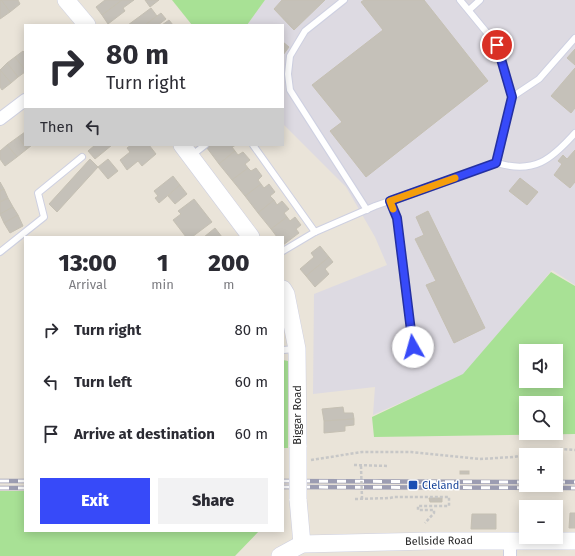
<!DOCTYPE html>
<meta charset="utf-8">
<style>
body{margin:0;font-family:"Fira Sans",sans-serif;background:#f2f2f3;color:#2b2b33;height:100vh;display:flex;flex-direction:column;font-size:15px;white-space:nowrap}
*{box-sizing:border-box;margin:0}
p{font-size:13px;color:#7c7c81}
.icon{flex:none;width:22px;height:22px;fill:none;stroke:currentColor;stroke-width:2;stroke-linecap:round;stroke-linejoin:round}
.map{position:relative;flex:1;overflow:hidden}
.sheet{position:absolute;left:24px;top:236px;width:260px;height:296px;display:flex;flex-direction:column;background:#fff;border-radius:0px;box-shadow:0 2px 10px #0003}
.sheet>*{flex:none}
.top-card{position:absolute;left:24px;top:24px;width:260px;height:122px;border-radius:0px;box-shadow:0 2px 10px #0003;background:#fff;color:#2b2b33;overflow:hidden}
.buttons{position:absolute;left:519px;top:344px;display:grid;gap:8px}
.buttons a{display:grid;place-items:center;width:44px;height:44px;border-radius:0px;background:#fff;box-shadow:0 2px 10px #0003;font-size:20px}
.pin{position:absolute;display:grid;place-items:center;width:34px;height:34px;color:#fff;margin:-17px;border:2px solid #fff;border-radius:50%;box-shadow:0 1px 4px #0007}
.me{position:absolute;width:44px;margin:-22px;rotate:353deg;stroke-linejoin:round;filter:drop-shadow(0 0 3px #0008)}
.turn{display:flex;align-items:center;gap:14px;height:84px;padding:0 16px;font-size:18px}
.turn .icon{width:52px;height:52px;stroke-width:2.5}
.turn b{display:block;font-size:28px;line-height:34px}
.then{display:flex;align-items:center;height:38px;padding:0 16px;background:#0003;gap:8px;font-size:15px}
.eta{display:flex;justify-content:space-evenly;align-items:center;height:68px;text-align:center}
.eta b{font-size:24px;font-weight:800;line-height:28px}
.primary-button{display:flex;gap:8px;margin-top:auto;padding:8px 16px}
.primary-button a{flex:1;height:46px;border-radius:0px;background:#374af9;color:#fff;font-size:16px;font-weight:800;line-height:46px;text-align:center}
.primary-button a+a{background:#f2f2f3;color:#2b2b33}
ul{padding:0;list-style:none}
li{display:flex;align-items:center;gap:12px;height:52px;padding:0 16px}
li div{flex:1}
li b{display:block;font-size:15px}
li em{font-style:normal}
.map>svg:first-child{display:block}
.industrial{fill:#dddae2}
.green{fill:#a8e195;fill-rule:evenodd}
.building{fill:#c5c1b9;stroke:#c5c0b3}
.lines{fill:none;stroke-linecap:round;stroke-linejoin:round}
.lane-casing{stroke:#ced0e1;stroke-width:8}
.street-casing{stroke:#ced0e1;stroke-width:14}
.secondary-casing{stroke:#ced0e1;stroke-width:18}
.path{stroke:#c7c7c7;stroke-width:2.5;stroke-dasharray:3 2;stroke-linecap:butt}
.lane{stroke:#fff;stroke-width:6}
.street{stroke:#fff;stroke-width:12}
.secondary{stroke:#fff;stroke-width:17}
.rail-casing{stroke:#9c9db2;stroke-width:4.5}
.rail{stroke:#fff;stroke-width:3;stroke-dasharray:9;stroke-linecap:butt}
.secondary-bridge-casing{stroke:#ced0e1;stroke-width:18;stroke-linecap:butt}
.path-bridge{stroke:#c7c7c7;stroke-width:2.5;stroke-dasharray:3 2;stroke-linecap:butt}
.secondary-bridge{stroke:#fff;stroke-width:17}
.route-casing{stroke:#2430a2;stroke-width:10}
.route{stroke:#374af9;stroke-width:7}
.slow{stroke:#f59e0b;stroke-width:7}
.transit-dot{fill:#1a4fb4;stroke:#fff;stroke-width:1.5}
.labels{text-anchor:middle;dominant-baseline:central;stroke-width:3;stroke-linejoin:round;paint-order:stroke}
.street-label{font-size:11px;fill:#282828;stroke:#fff}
.transit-label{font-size:11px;fill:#164399;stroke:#fff;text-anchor:start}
</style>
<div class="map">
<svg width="575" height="556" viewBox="0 0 575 556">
<rect width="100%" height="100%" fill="#eae4d9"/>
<path class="industrial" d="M265 0H575V285L552 270 463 375 373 415 375 387 313 394 314 294 387 265 375 237 346 187 283 124V25H247Z"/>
<g class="green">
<path d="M172 0H265L247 25H192Z"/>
<path d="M551 272 575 286V434L374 437 372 417 463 374ZM526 351H556V381H526ZM526 403H556V433H526Z"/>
<path d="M283 360 288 361V448H283Z"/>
<path d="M0 491H25V531H259L235 556H0Z"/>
</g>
<g class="building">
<path d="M1 0H18L20 4 10 12Z"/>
<path d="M1 0 10 12 0 19V1Z"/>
<path d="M105 0H122L102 15 96 7Z"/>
<path d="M122 0H134L123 8 125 11 108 24 102 15Z"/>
<path d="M145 0H159L150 7Z"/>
<path d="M282 0H325L294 30 274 9Z"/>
<path d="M364 0H424L488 81 366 177 330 131 342 122 312 85 383 30 361 2Z"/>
<path d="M151 8 157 16 145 25H128Z"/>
<path d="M161 13 166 19 158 25H145Z"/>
<path d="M169 20 173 25H162Z"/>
<path d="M283 42 289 47 283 55Z"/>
<path d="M575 49V65L567 58Z"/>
<path d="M23 51 25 53V70L15 57Z"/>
<path d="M15 57 25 70V72L18 77 7 63Z"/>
<path d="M7 63 18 77 11 83 0 70Z"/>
<path d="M575 68V108L571 113 551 96Z"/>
<path d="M0 70 11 83 2 90 0 87Z"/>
<path d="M25 132V145H32L27 149 18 137Z"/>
<path d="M18 137 27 149 17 157 7 145Z"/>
<path d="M7 145 17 157 5 166 0 159V151Z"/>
<path d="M95 145H112L95 159 88 151Z"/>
<path d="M131 145H149L156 154 142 166 138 161 127 170 120 160 130 152 127 148Z"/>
<path d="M210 145H236L232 147 235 151 219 164 207 148Z"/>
<path d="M575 150V182L570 188 554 175 562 164 558 161 563 155 567 159Z"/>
<path d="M235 151 238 155 243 152 250 160 245 164 248 168 232 180 219 164Z"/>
<path d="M90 159 98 167 57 212 49 204Z"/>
<path d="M108 159 118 171 108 179 98 167Z"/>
<path d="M248 168 251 171 256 168 262 176 258 180 261 184 245 196 232 180Z"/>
<path d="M173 176 180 185 159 203 155 198 158 196 154 191Z"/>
<path d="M520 178 538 192 527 205 509 191Z"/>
<path d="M0 182 4 189 0 191Z"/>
<path d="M261 184 264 188 269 184 275 192 270 196 274 200 258 213 245 196Z"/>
<path d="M180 185 187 194 175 204 168 196Z"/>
<path d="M4 189 8 198 0 202V191Z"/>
<path d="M8 198 13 207 0 214V202Z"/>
<path d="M194 199 212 222 192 237H186L173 220 181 214 178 211Z"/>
<path d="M274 200 277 205 282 201 289 209 284 213 287 217 271 229 258 213Z"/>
<path d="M13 207 18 215 4 223 0 214Z"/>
<path d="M428 211 485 328 454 343 426 285 436 281 415 239 424 235 416 217Z"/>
<path d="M18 215 23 226 10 233 4 223Z"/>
<path d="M287 217 290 221 295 217 301 225 296 229 299 233 283 245V237H277L271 229Z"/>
<path d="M215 228 222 237H204Z"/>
<path d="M320 246 329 257 306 276 300 269 314 257 311 253Z"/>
<path d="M329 257 333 262 325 269 329 274 315 287 306 276Z"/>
<path d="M343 407 344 413H353L354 419 324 421 322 409Z"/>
<path d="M354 419V425L345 426V431L324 433V421Z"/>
<rect x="460" y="471" width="9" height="3"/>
<path d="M429 498H442V502H430Z"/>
<path d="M570 513H575V528H569Z"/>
<path d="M472 514H496V529H471Z"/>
</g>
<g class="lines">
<defs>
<g id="lane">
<path d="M344 0 305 31 290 56 288 74 290 90 367 210"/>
<path d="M460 0 497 45 512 97 497 163"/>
<path d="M469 10 480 0"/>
<path d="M512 97 539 79 575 38"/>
<path d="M253 145 315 232 375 206 497 163C534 174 551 160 575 133"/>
<path d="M191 156 205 145"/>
<path d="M390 201 397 218 413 347"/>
<path d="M283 251 315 232"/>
<path d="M0 252 44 217 38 193 82 157"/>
<path d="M283 350 295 349"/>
</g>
<g id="street">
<path d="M0 119 25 100"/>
<path d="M510 556V541"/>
</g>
<g id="secondary">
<path d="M66 0 87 25"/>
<path d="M182 145 251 237"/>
<path d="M283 289 286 294 297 349 298 447"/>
<path d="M298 499 302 544"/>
<path d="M280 556 302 544 431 541H575"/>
</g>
</defs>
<use href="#lane" class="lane-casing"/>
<use href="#street" class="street-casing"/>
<use href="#secondary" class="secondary-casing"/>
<g class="path">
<path d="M311 460 362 452H411L480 459 513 457 561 449 575 450"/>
<path d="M354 465 389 466"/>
<path d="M355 499 390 498 394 497H449V506H418V510H434V513L425 523"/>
</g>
<use href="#lane" class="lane"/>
<use href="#street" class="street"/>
<use href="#secondary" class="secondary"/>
<defs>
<g id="rail">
<path d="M0 481H25"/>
<path d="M283 481 526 482"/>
<path d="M556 482H575"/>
<path d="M283 487 575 488"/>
<path d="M0 488H25"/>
</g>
</defs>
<use href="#rail" class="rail-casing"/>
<use href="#rail" class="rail"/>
<defs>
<path id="secondary-bridge" d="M298 499V447"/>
</defs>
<use href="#secondary-bridge" class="secondary-bridge-casing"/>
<path class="path-bridge" d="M361 466 362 499"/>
<use href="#secondary-bridge" class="secondary-bridge"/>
</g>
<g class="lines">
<defs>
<path id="route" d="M413 347 397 218 390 201 496 163 512 97 497 45"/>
</defs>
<use href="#route" class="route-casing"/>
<use href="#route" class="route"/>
<path class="slow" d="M393 209 390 201 455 178"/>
</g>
<rect class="transit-dot" x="408" y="480" width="10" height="10" rx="2"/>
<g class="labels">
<g class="street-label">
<text transform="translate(297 415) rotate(-90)">Biggar Road</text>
<text transform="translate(439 541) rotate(-1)">Bellside Road</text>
</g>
<g class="transit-label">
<text x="422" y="485">Cleland</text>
</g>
</g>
</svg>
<div class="buttons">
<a><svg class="icon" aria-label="sound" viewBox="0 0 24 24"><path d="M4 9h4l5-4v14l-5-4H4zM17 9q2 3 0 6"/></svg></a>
<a><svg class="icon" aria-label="search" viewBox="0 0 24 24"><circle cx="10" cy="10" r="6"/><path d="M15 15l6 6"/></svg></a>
<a>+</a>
<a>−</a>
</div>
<div class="pin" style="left:497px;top:45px;background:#d93025"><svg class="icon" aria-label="arrive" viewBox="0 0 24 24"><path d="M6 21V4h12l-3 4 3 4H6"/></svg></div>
<svg class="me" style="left:413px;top:347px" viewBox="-20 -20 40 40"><circle r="19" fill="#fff"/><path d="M0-13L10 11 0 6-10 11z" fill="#374af9"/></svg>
<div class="top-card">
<div class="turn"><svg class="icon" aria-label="right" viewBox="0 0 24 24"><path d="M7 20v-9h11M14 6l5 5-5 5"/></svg><div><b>80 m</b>Turn right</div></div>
<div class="then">Then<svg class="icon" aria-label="left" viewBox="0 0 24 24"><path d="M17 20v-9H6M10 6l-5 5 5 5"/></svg></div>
</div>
<section class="sheet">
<div class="eta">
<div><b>13:00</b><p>Arrival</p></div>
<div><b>1</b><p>min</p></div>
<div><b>200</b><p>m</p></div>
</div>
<ul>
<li><svg class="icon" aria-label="right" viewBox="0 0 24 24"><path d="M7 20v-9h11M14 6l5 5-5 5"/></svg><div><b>Turn right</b></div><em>80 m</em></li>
<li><svg class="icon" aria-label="left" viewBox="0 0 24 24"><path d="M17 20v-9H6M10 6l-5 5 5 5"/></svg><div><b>Turn left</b></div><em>60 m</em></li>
<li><svg class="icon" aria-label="arrive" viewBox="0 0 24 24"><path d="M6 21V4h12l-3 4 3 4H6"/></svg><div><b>Arrive at destination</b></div><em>60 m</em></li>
</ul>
<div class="primary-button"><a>Exit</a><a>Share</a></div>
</section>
</div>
